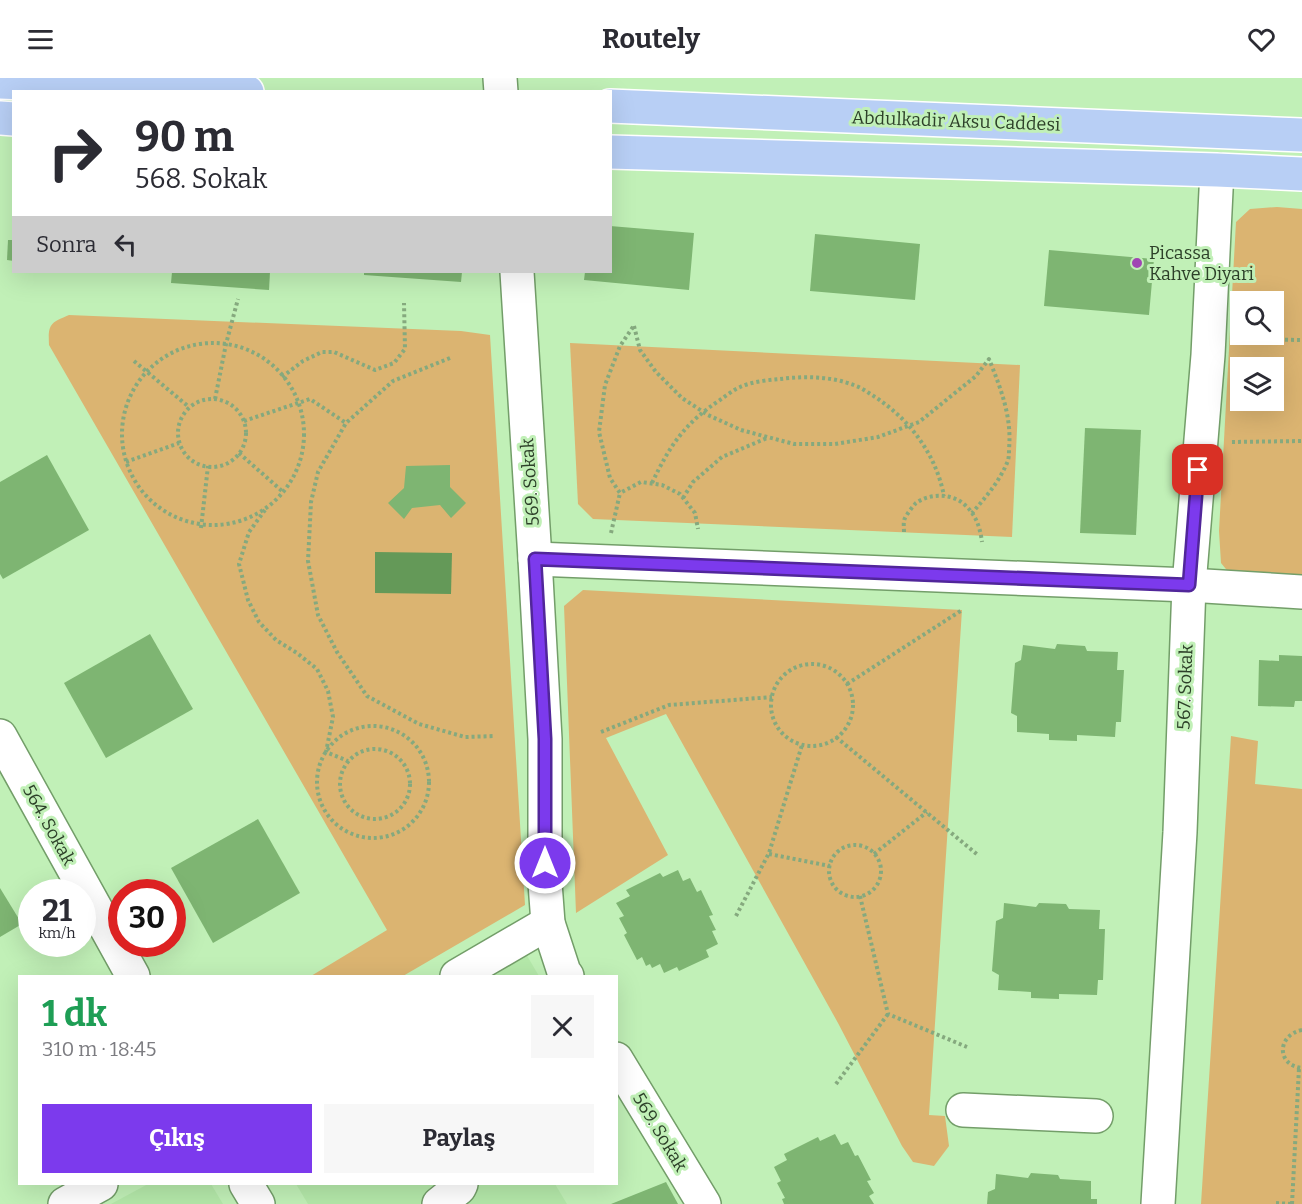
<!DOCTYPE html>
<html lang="tr">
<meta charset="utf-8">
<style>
body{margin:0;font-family:Bitter,serif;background:#f7f7f7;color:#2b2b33;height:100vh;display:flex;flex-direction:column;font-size:22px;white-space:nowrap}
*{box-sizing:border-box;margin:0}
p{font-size:20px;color:#7c7c81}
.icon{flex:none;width:33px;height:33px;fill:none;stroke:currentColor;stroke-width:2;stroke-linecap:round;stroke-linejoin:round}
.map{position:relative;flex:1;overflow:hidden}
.sheet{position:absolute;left:18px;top:897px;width:600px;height:210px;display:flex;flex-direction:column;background:#fff;border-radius:0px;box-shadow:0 6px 24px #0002}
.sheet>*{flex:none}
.guide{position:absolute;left:12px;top:12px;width:600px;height:183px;border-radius:0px;box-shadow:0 6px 24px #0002;background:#fff;color:#2b2b33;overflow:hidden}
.tools{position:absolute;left:1230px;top:213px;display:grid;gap:12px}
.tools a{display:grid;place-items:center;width:54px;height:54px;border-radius:0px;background:#fff;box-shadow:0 6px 24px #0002;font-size:30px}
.speed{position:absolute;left:18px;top:801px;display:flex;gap:12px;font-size:30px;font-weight:700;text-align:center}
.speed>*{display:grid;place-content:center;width:78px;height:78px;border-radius:50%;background:#fff;box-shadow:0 6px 24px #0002;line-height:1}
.speed small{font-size:15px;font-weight:400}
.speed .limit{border:9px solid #d22;background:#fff;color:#111}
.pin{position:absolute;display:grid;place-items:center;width:51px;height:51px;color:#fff;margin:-26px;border-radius:12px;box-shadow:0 3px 9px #0006}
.me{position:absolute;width:66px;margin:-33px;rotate:0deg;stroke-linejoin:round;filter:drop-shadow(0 0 4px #0008)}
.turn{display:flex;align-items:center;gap:21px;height:126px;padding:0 24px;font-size:27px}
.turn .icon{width:78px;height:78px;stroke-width:2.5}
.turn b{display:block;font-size:42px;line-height:51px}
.then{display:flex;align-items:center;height:57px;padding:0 24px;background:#0003;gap:12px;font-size:22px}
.round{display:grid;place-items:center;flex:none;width:63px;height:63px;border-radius:0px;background:#f7f7f7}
.summary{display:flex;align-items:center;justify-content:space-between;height:102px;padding:0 24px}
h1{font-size:36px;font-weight:700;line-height:45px;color:#1e9e55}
.action{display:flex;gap:12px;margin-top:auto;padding:12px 24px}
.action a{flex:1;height:69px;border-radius:0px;background:#7c3aed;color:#fff;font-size:24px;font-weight:700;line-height:69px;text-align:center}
.action a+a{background:#f7f7f7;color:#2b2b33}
header{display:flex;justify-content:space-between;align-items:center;height:78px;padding:0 24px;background:#fff;font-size:27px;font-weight:700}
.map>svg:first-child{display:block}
.built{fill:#b4e8a9}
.green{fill:#dbb471;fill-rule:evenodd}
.water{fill:#649958}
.building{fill:#7eb572}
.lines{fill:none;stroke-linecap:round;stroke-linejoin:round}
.minor-casing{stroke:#739e69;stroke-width:36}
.major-casing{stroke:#fff;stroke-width:36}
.path{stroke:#85a97e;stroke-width:4;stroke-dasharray:3 3;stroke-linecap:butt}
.minor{stroke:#fff;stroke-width:33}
.major{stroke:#b8cff5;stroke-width:33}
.route-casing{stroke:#51269a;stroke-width:15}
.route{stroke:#7c3aed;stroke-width:10}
.poi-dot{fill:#a047b3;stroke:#c1f0b7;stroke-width:2}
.labels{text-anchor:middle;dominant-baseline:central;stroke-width:6;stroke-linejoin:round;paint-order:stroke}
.street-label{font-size:18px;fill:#2d4029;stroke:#c1f0b7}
.poi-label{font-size:18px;fill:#2d4029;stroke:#c1f0b7;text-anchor:start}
</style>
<header><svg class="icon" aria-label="menu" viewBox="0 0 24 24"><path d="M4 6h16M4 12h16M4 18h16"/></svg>Routely<svg class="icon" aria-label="heart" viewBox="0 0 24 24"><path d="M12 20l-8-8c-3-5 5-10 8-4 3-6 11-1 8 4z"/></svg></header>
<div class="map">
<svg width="1302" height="1126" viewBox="0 0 1302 1126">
<rect width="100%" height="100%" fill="#c1f0b7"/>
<g class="built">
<path d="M526 876 539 898H486Z"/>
<path d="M148 1106H211L223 1126H111Z"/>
<path d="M296 1106H555L567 1126H308Z"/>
</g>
<g class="green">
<path d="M1277 129 1302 131V499L1230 496 1221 485 1219 453 1236 144 1250 131ZM1240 224H1274V256H1240ZM1240 290H1274V322H1240Z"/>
<path d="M69 237 461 253 490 257 525 827 403 898H311L387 852 49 267C48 246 50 245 69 237Z"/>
<path d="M570 265 1020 287 1012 459 593 441 578 426Z"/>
<path d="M583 512 962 532 929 1037 945 1038 949 1068 934 1088 913 1084 902 1068 838 945 666 636 606 660 668 777 576 835 564 528Z"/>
<path d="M1231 658 1258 663 1255 706 1302 711V1126H1201Z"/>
</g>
<path class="water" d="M375 474 452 475 451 516 375 515Z"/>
<g class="building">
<path d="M610 148 694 155 689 212 584 202 585 194H610Z"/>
<path d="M815 156 920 166 915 222 810 213Z"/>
<path d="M8 162H14V183L7 182Z"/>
<path d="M1049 172 1154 181 1149 237 1044 228Z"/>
<path d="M172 194H270L269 212 171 205Z"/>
<path d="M364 194H462L461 204 364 197Z"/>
<path d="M1085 350 1141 352 1136 457 1080 455Z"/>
<path d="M47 377 89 452 3 501 0 496V404Z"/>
<path d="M450 387V409L466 425 451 440 440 427 412 430 404 441 388 425 404 410 406 388Z"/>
<path d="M150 556 193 631 106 680 64 605Z"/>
<path d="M1057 566 1085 568 1087 573 1118 574 1117 592H1124L1121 644H1116L1115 659 1077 657V663L1049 662V656L1017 654V638L1011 635 1015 585 1021 582 1023 567 1055 571Z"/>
<path d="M1279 577 1302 578V623H1295L1294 629 1258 628 1259 582 1279 583Z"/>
<path d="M258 741 300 815 213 865 171 790Z"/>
<path d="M678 792 683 803 690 800 697 814 701 812 713 837 709 838 716 852 712 853 718 866 706 872 709 879 679 893 677 889 664 895 660 886 652 890 650 886 646 888 642 879 637 882 624 857 627 855 619 840 624 838 616 825 630 818 626 812 660 795 663 799Z"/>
<path d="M0 810 22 846 0 859Z"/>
<path d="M1004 825 1036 829 1039 825 1066 826 1069 831 1100 832 1099 851H1105L1103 902H1098L1097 917 1059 916V921L1031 920V914L998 912 999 897 992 893 996 843 1003 840Z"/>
<path d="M835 1056 841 1067 848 1064 855 1078 858 1077 871 1102 867 1103 874 1115 869 1118 874 1126H784L782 1121 785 1120 777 1105 781 1103 774 1089 787 1082 784 1076 818 1059 820 1063Z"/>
<path d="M1031 1095 1058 1097 1060 1101 1091 1103V1121H1097V1126H987L988 1114 995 1111 996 1096 1028 1100Z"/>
<path d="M666 1104 678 1126H611Z"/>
</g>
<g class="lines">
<defs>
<g id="minor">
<path d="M500 0 501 14"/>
<path d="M517 194 535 481 545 661V805L548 845 564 894 567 898"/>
<path d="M535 481 1189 507 1302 514"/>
<path d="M0 658 133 898"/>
<path d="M457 898 548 845"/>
<path d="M616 981 704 1126"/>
<path d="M963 1032 1096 1038"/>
<path d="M246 1106 258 1126"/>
<path d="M65 1126 101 1106"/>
<path d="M439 1126 459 1110 461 1106"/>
<path d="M1158 1126 1180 754 1189 507 1208 277 1217 92"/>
</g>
<g id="major">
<path d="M0 4 247 14"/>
<path d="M610 28 1302 57"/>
<path d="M0 40 14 41"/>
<path d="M610 74 1217 92 1302 96"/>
</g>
</defs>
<use href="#minor" class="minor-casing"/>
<use href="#major" class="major-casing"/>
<g class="path">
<path d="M634 248 640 272 656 294 682 320 708 337 741 352 794 366H835L878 359 919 344 976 298 989 281C1001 311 1012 339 1009 371 1009 376 1009 381 1007 385 999 404 985 420 972 435"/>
<path d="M633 249 620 268 605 307 599 354 610 400 620 415 641 404 662 407 680 416 695 435 698 451"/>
<path d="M1237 261 1302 262"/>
<circle cx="213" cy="356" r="91"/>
<path d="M450 280 393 303 346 345 318 394 311 424 308 483 318 537 337 574 367 618 419 646 465 659 495 658"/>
<path d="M134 283 189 329"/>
<path d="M282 299 303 283 322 274H334L375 292 394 285 405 271 404 225"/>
<path d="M215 321 226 266 238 221"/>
<circle cx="212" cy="355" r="34"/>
<path d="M244 343 310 321 346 345"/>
<path d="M1232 364 1302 363"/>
<path d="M239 375 282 413"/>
<path d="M126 384 179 365"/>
<path d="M652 405C670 367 685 345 720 322 726 318 733 312 740 309 751 304 767 302 780 301 805 298 832 298 856 308 862 310 867 314 872 317 909 340 936 376 944 418"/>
<path d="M683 420 693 404 722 379 767 360"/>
<path d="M265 432 249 454 239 486 248 522 259 544 276 562 297 575 317 591 328 613 333 639 326 674 348 683"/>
<path d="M201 450 208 388"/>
<path d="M904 454C904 449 903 444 905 440 907 436 913 428 916 425 930 415 952 415 965 427 976 437 980 449 982 464"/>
<path d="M611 455 620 415"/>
<circle cx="812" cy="627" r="41"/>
<path d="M847 606 962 532"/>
<circle cx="373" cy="704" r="56"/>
<path d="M601 654 669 627 772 619"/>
<path d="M836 659 979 778"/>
<circle cx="375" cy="706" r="35"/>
<circle cx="855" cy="793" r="26"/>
<path d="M769 776 830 788"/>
<path d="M874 776 927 734"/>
<path d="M860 818 888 936 967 969"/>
<path d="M736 838 769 775 802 667"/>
<path d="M1302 952C1277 957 1276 987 1302 990"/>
<path d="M836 1006 888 936"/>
<path d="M1276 1125 1291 1126"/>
<path d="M1292 1126 1299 990"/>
</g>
<use href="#minor" class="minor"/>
<use href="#major" class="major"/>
</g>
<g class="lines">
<defs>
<path id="route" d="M545 785V661L535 481 1189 507 1198 392"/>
</defs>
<use href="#route" class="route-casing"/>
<use href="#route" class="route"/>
</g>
<circle class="poi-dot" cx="1137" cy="185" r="6"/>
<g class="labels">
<g class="street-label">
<text transform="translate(956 43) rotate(2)">Abdulkadir Aksu Caddesi</text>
<text transform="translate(530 404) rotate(-94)">569. Sokak</text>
<text transform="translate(1185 609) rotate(-88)">567. Sokak</text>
<text transform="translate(49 747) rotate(61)">564. Sokak</text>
<text transform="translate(660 1054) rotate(59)">569. Sokak</text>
</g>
<g class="poi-label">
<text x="1149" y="175">Picassa<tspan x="1149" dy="21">Kahve Diyari</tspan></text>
</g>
</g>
</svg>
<div class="tools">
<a><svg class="icon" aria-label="search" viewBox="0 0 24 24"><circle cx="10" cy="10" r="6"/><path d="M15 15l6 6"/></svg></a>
<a><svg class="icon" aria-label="layers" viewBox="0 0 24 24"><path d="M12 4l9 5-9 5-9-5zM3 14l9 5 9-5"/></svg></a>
</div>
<div class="speed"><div>21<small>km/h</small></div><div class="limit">30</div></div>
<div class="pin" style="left:1198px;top:392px;background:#d93025"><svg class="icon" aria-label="arrive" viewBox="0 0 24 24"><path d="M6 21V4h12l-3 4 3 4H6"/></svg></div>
<svg class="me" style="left:545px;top:785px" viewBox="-20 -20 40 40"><circle r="17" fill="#7c3aed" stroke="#fff" stroke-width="3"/><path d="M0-11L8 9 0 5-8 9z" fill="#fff"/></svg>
<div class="guide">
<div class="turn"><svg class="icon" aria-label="right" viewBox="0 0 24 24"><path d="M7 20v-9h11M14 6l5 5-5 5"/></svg><div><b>90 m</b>568. Sokak</div></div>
<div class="then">Sonra<svg class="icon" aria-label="left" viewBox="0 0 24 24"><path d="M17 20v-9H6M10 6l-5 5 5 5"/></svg></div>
</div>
<section class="sheet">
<div class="summary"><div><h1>1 dk</h1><p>310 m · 18:45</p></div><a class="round"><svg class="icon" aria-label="close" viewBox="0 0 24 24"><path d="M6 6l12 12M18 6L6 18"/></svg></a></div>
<div class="action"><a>Çıkış</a><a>Paylaş</a></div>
</section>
</div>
